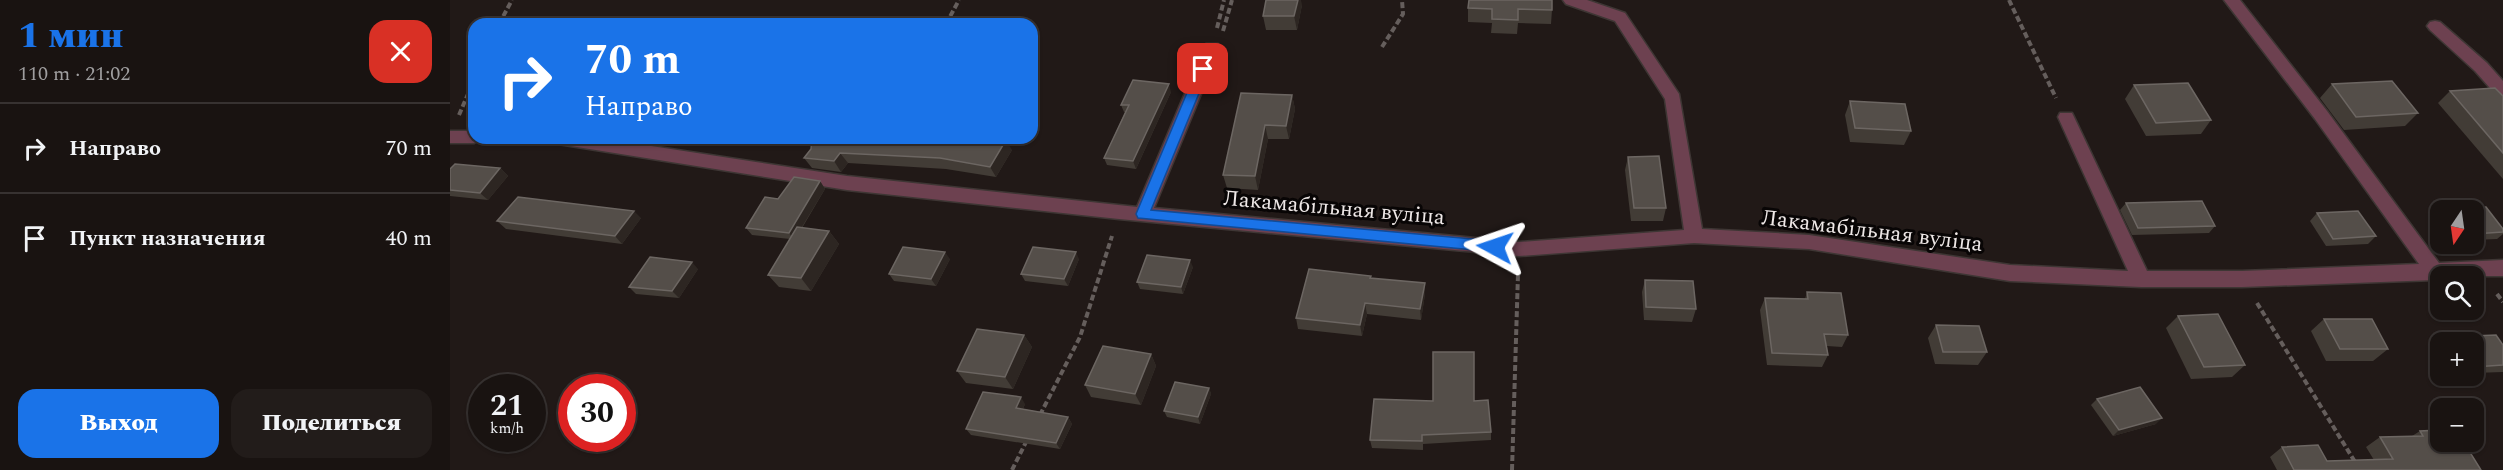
<!DOCTYPE html>
<html lang="ru">
<meta charset="utf-8">
<style>
body{margin:0;font-family:Spectral,serif;background:#221c1a;color:#f1f3f6;height:100vh;display:flex;flex-direction:column;font-size:22px;white-space:nowrap}
*{box-sizing:border-box;margin:0}
p{font-size:20px;color:#9f9e9f}
.icon{flex:none;width:33px;height:33px;fill:none;stroke:currentColor;stroke-width:2;stroke-linecap:round;stroke-linejoin:round}
.map{position:relative;flex:1;overflow:hidden}
.drawer{display:flex;flex-direction:column;background:#191311;width:450px}
.drawer>*{flex:none}
.top-card{position:absolute;left:18px;top:18px;width:570px;height:126px;border-radius:18px;box-shadow:0 2px 4px #0004,0 0 0 2px #373231;background:#1a73e8;color:#fff;overflow:hidden}
.needle{width:39px;rotate:193deg}
.buttons{position:absolute;left:1980px;top:200px;display:grid;gap:12px}
.buttons a{display:grid;place-items:center;width:54px;height:54px;border-radius:12px;background:#191311;box-shadow:0 2px 4px #0004,0 0 0 2px #373231;font-size:30px}
.speed{position:absolute;left:18px;top:374px;display:flex;gap:12px;font-size:30px;font-weight:700;text-align:center}
.speed>*{display:grid;place-content:center;width:78px;height:78px;border-radius:50%;background:#191311;box-shadow:0 2px 4px #0004,0 0 0 2px #373231;line-height:1}
.speed small{font-size:15px;font-weight:400}
.speed .limit{border:9px solid #d22;background:#fff;color:#111}
.pin{position:absolute;display:grid;place-items:center;width:51px;height:51px;color:#fff;margin:-26px;border-radius:12px;box-shadow:0 3px 9px #0006}
.me{position:absolute;width:66px;margin:-33px;rotate:275deg;stroke-linejoin:round;filter:drop-shadow(0 0 4px #0008)}
.turn{display:flex;align-items:center;gap:21px;height:126px;padding:0 18px;font-size:27px}
.turn .icon{width:78px;height:78px;stroke-width:2.5}
.turn b{display:block;font-size:42px;line-height:51px}
.round{display:grid;place-items:center;flex:none;width:63px;height:63px;border-radius:18px;background:#221c1a}
.headline{display:flex;align-items:center;justify-content:space-between;height:102px;padding:0 18px}
h1{font-size:36px;font-weight:800;line-height:45px;color:#1a73e8}
.button{display:flex;gap:12px;margin-top:auto;padding:12px 18px}
.button a{flex:1;height:69px;border-radius:18px;background:#1a73e8;color:#fff;font-size:24px;font-weight:800;line-height:69px;text-align:center}
.button a+a{background:#221c1a;color:#f1f3f6}
ul{padding:0;list-style:none}
li{display:flex;align-items:center;gap:18px;height:90px;padding:0 18px;border-top:2px solid #373231}
li div{flex:1}
li b{display:block;font-size:22px}
li em{font-style:normal}
main{display:flex;flex:1;min-height:0}
.map>svg:first-child{display:block}
.lines{fill:none;stroke-linecap:round;stroke-linejoin:round}
.street-casing{stroke:#3e3634;stroke-width:3}
.path{stroke:#655e5c;stroke-width:4;stroke-dasharray:6 3;stroke-linecap:butt}
.street{fill:#6d4150;fill-rule:evenodd}
.wall{fill:#423c36}
.shaded-wall{fill:#2d2622}
.building{fill:#544e49;stroke:#6c6662;stroke-width:1.5}
.route{fill:#1a73e8;stroke:#114b97;stroke-width:1.5}
.labels{text-anchor:middle;dominant-baseline:central;stroke-width:6;stroke-linejoin:round;paint-order:stroke}
.street-label{font-size:22px;fill:#eee8e7;stroke:#080505}
</style>
<main>
<section class="drawer">
<div class="headline"><div><h1>1 мин</h1><p>110 m · 21:02</p></div><a class="round" style="background:#d93025;color:#fff"><svg class="icon" aria-label="close" viewBox="0 0 24 24"><path d="M6 6l12 12M18 6L6 18"/></svg></a></div>
<ul>
<li><svg class="icon" aria-label="right" viewBox="0 0 24 24"><path d="M7 20v-9h11M14 6l5 5-5 5"/></svg><div><b>Направо</b></div><em>70 m</em></li>
<li><svg class="icon" aria-label="arrive" viewBox="0 0 24 24"><path d="M6 21V4h12l-3 4 3 4H6"/></svg><div><b>Пункт назначения</b></div><em>40 m</em></li>
</ul>
<div class="button"><a>Выход</a><a>Поделиться</a></div>
</section>
<div class="map">
<svg width="2053" height="470" viewBox="0 0 2053 470">
<rect width="100%" height="100%" fill="#211917"/>
<g class="lines">
<defs>
<g id="street">
<path d="M1113 0H1137L1175 13 1229 94 1252 229 1359 235 1560 265 1678 271 1608 117 1610 113H1622L1624 117 1697 271H1792L1969 264 1865 119 1774 0H1790L1877 111 1989 263 2053 260V276H1990V278L1985 280 1792 287H1691L1560 281 1359 249 1244 243 1069 256 669 219 397 190 108 144 102 142 100 138H149L397 176 687 207 754 48 756 44H768L770 48 704 208 1069 242 1234 230 1215 99 1165 21 1116 4Z"/>
<path d="M1985 21 1990 22 2037 63 2053 81V98L2047 96 2025 71 1980 30 1977 26 1980 22Z"/>
<path d="M0 131H24V138H32L24 143H0Z"/>
</g>
</defs>
<use href="#street" class="street-casing"/>
<g class="path">
<path d="M1559 0 1606 98"/>
<path d="M49 24 62 0"/>
<path d="M496 24 509 0"/>
<path d="M767 28 774 0"/>
<path d="M773 31 782 0"/>
<path d="M932 47 953 14 952 0"/>
<path d="M9 115 24 80"/>
<path d="M2047 294 2053 302"/>
<path d="M1807 303 1910 470"/>
<path d="M590 415 630 337 662 236"/>
<path d="M562 470 577 440"/>
<path d="M1062 470 1068 274"/>
</g>
<use href="#street" class="street"/>
</g>
<g class="wall">
<path d="M852 5 847 30H816L813 16Z"/>
<path d="M1018 8 1102 10 1101 24 1068 23 1067 34 1041 33 1042 23 1018 22Z"/>
<path d="M1882 84 1968 113 1955 126 1894 130 1870 98Z"/>
<path d="M1684 85 1761 120 1751 134 1696 136 1675 99Z"/>
<path d="M2000 91 2053 96V179L1988 103Z"/>
<path d="M721 92 686 169 657 165 654 158 675 112H674L671 105Z"/>
<path d="M791 93 842 95 845 109 839 139H818L808 190 777 188 773 175Z"/>
<path d="M1400 101 1461 131 1454 145 1400 142 1395 115Z"/>
<path d="M263 138H310L307 144Z"/>
<path d="M361 149 562 150 546 177 496 169 398 163 391 172 362 168 354 158Z"/>
<path d="M1178 157 1216 208 1213 221H1181L1175 170Z"/>
<path d="M50 168 58 176 38 200 0 196V169Z"/>
<path d="M370 181 375 189 352 228 379 231 389 244 361 291 329 287 318 275 340 239 302 235 296 228 328 199Z"/>
<path d="M1676 203 1765 226 1759 233 1682 235 1670 210Z"/>
<path d="M2036 207 2053 229V234L2047 239 2024 240V210H1992L1994 208Z"/>
<path d="M1990 212V222L1986 216Z"/>
<path d="M1867 213 1926 236 1918 244 1876 246 1860 221Z"/>
<path d="M191 218 172 244 56 229 47 221Z"/>
<path d="M500 259 486 286 444 281 439 274Z"/>
<path d="M629 259 618 286 575 281 571 274Z"/>
<path d="M743 267 733 294 690 289 687 282Z"/>
<path d="M248 269 229 298 186 294 179 287Z"/>
<path d="M921 276V278L975 294 971 320 917 314 912 336 848 329 846 318Z"/>
<path d="M1195 280 1246 309 1242 322 1194 320 1192 292Z"/>
<path d="M1357 292 1398 335 1392 347 1377 346 1378 355 1372 367 1317 365 1310 310 1315 298 1355 299Z"/>
<path d="M1728 316 1795 365 1782 377 1741 379 1716 328Z"/>
<path d="M1874 319 1938 349 1923 361H1876L1861 331Z"/>
<path d="M1486 325 1537 352 1528 365 1485 364 1478 338Z"/>
<path d="M574 335 582 347 563 389 516 383 507 371Z"/>
<path d="M2000 337 2053 345V372L2024 373V342H1993Z"/>
<path d="M701 354 706 366 691 405 641 397 635 385Z"/>
<path d="M759 388 761 394 750 424 717 417 714 411Z"/>
<path d="M1647 399 1706 424 1663 436 1641 405Z"/>
<path d="M983 401H1024L1041 432V440L973 444V450L922 448 920 440Z"/>
<path d="M575 404 573 409 618 417 622 424 610 449 521 435 516 429Z"/>
<path d="M1970 431 2031 470H1827L1820 457 1832 447 1877 461 1924 460 1916 447 1930 437 1962 436Z"/>
</g>
<g class="shaded-wall">
<path d="M848 0H851L852 5 847 30 844 16Z"/>
<path d="M719 84 721 92 686 169 683 161Z"/>
<path d="M842 95 845 109 839 139 836 126Z"/>
<path d="M815 125 818 139 808 190 805 176Z"/>
<path d="M302 138H310L307 144Z"/>
<path d="M556 140 562 150 546 177 540 167Z"/>
<path d="M390 153 398 163 391 172 384 161Z"/>
<path d="M50 168 58 176 38 200 30 193Z"/>
<path d="M370 181 375 189 344 240 339 233Z"/>
<path d="M184 211 191 218 172 244 165 236Z"/>
<path d="M379 231 389 244 361 291 351 278Z"/>
<path d="M495 252 500 259 486 286 481 279Z"/>
<path d="M626 252 629 259 618 286 614 279Z"/>
<path d="M740 260 743 267 733 294 731 287Z"/>
<path d="M242 262 248 269 229 298 222 291Z"/>
<path d="M975 283V294L971 320 970 309Z"/>
<path d="M915 303 917 314 912 336 910 325Z"/>
<path d="M574 335 582 347 563 389 555 377Z"/>
<path d="M701 354 706 366 691 405 685 394Z"/>
<path d="M759 388 761 394 750 424 748 417Z"/>
<path d="M571 397 575 404 570 415 566 408Z"/>
<path d="M618 417 622 424 610 449 606 443Z"/>
<path d="M1712 418 1706 424 1663 436 1669 430Z"/>
</g>
<g class="building">
<path d="M816 0H848L844 16H813Z"/>
<path d="M1019 0H1102V10L1068 9V20L1042 19V9L1018 8Z"/>
<path d="M683 80 719 84 683 161 654 158 679 105H671Z"/>
<path d="M1942 81 1968 113 1906 117 1882 84Z"/>
<path d="M1738 83 1761 120 1706 123 1684 85Z"/>
<path d="M2045 88 2053 96V153L2000 91Z"/>
<path d="M791 93 842 95 836 126 815 125 805 176 773 175Z"/>
<path d="M1400 101 1455 104 1461 131 1405 128Z"/>
<path d="M362 138H544L556 140 540 167 490 158 390 153 384 161 354 158 361 149Z"/>
<path d="M1209 156 1216 208H1184L1178 157Z"/>
<path d="M5 164 50 168 30 193 0 190V169Z"/>
<path d="M344 177 370 181 339 233 296 228 315 197 328 199Z"/>
<path d="M68 197 184 211 165 236 47 221Z"/>
<path d="M1752 201 1765 226 1688 228 1676 203Z"/>
<path d="M2036 207 2053 229V232L2024 234V210H1995L1994 208Z"/>
<path d="M1908 211 1926 236 1883 239 1867 213Z"/>
<path d="M347 227 379 231 351 278 318 275Z"/>
<path d="M453 247 495 252 481 279 439 274Z"/>
<path d="M583 247 626 252 614 279 571 274Z"/>
<path d="M697 255 740 260 731 287 687 282Z"/>
<path d="M200 257 242 262 222 291 179 287Z"/>
<path d="M859 269 921 276 920 278 975 283 970 309 915 303 910 325 846 318Z"/>
<path d="M1195 280 1243 281 1246 309 1196 307Z"/>
<path d="M1357 292 1391 293 1398 335 1374 334 1378 355 1322 353 1315 298 1358 299Z"/>
<path d="M1768 314 1795 365 1754 367 1728 316Z"/>
<path d="M1874 319H1922L1938 349H1890Z"/>
<path d="M1486 325 1529 326 1537 352H1493Z"/>
<path d="M527 329 574 335 555 377 507 371Z"/>
<path d="M2046 335 2053 345V365L2024 367V342H2004L2000 337Z"/>
<path d="M653 346 701 354 685 394 635 385Z"/>
<path d="M983 352H1024V401L1038 400 1041 432 972 435V441L920 440 924 399 983 401Z"/>
<path d="M725 382 759 388 748 417 714 411Z"/>
<path d="M1690 387 1712 418 1669 430 1647 399Z"/>
<path d="M533 392 571 397 566 408 618 417 606 443 516 429Z"/>
<path d="M1990 430V441H2013L2031 470H1844L1832 447 1868 445 1877 461 1943 459 1930 437 1973 436 1970 431Z"/>
</g>
<path class="route" d="M753 64 759 69 701 210 1045 241 1052 247 1050 251 1045 252 688 218 686 214 747 69Z"/>
<g class="labels">
<g class="street-label">
<text transform="translate(884 208) rotate(5)">Лакамабільная вуліца</text>
<text transform="translate(1422 231) rotate(7)">Лакамабільная вуліца</text>
</g>
</g>
</svg>
<div class="buttons">
<a><svg class="needle" viewBox="-14 -14 28 28"><path d="M0-13l5 13h-10z" fill="#e53935"/><path d="M0 13l5-13h-10z" fill="#9f9e9f"/></svg></a>
<a><svg class="icon" aria-label="search" viewBox="0 0 24 24"><circle cx="10" cy="10" r="6"/><path d="M15 15l6 6"/></svg></a>
<a>+</a>
<a>−</a>
</div>
<div class="speed"><div>21<small>km/h</small></div><div class="limit">30</div></div>
<div class="pin" style="left:753px;top:69px;background:#d93025"><svg class="icon" aria-label="arrive" viewBox="0 0 24 24"><path d="M6 21V4h12l-3 4 3 4H6"/></svg></div>
<svg class="me" style="left:1045px;top:247px" viewBox="-20 -20 40 40"><path d="M0-17L14 15 0 8-14 15z" fill="#1a73e8" stroke="#fff" stroke-width="4"/></svg>
<div class="top-card">
<div class="turn"><svg class="icon" aria-label="right" viewBox="0 0 24 24"><path d="M7 20v-9h11M14 6l5 5-5 5"/></svg><div><b>70 m</b>Направо</div></div>
</div>
</div>
</main>
